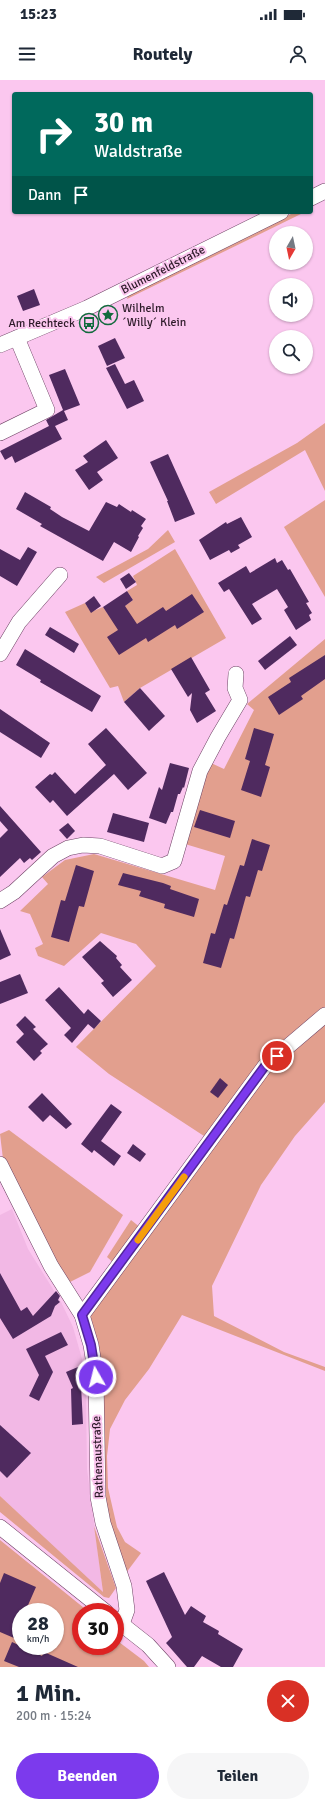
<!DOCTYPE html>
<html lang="de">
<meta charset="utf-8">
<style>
body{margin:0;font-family:Signika,sans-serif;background:#f6f6f7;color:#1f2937;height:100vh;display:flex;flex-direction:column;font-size:15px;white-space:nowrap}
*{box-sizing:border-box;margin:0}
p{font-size:13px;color:#747a83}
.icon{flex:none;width:22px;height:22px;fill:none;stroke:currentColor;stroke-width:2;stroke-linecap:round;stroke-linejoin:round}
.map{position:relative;height:1587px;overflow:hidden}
.details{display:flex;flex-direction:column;background:#fff;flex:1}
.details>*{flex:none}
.hud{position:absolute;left:12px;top:12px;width:301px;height:122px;border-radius:4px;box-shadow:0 1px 3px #0004;background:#00695c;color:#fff;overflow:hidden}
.needle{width:26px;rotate:189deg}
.tools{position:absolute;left:269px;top:146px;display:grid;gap:8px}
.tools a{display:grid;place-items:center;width:44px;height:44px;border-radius:50%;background:#fff;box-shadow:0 1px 3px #0004;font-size:20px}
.speed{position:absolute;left:12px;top:1523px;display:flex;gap:8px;font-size:20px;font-weight:700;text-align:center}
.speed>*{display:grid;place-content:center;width:52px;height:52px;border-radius:50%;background:#fff;box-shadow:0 1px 3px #0004;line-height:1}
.speed small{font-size:10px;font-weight:400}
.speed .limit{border:6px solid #d22;background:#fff;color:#111}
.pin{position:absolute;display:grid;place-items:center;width:34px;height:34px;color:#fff;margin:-17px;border:2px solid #fff;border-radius:50%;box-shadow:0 1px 4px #0007}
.me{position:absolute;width:44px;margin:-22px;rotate:352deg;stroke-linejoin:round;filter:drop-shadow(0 0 3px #0008)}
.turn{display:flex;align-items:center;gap:14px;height:84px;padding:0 16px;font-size:18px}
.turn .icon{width:52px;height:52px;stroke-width:2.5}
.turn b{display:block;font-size:28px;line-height:34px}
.then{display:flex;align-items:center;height:38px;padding:0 16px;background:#0003;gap:8px;font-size:15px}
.round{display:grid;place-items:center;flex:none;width:42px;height:42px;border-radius:21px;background:#f6f6f7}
.summary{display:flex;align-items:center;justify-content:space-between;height:68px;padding:0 16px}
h1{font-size:24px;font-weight:700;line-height:30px}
.primary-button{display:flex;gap:8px;margin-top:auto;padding:8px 16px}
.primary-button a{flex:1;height:46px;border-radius:24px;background:#7c3aed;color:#fff;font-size:16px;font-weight:700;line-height:46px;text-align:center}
.primary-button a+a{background:#f6f6f7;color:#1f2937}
.status{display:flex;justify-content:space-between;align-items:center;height:28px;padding:0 20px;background:#fff;direction:ltr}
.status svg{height:11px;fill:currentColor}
header{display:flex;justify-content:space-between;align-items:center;height:52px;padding:0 16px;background:#fff;font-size:18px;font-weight:700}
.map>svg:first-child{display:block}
.built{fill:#f2b8e5}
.green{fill:#e29f8e;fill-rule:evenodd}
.building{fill:#4f2a5f}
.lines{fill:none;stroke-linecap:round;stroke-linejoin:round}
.minor-casing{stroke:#6d4264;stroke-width:16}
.minor{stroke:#fff;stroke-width:15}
.route-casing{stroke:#51269a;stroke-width:10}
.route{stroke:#7c3aed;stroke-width:7}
.slow{stroke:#f59e0b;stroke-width:7}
.labels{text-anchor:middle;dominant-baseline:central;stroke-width:4;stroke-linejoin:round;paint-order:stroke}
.street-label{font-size:12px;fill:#2d1b29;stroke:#fbc7ef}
.poi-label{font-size:12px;fill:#2d1b29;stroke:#fbc7ef;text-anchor:start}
</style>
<div class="status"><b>15:23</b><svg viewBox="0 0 49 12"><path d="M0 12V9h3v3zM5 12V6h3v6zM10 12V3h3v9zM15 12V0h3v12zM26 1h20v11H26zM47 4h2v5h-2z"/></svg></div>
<header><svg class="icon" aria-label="menu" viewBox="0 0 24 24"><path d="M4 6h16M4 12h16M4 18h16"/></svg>Routely<svg class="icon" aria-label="person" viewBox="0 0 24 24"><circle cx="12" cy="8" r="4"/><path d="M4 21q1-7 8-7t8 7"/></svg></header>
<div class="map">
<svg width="325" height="1587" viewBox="0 0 325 1587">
<rect width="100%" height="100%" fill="#fbc7ef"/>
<path class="built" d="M12 1129 28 1169 61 1222 73 1247 84 1286 86 1314 87 1389 103 1513 0 1416V1135Z"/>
<g class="green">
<path d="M295 132H305L127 219 128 215Z"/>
<path d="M325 343V411L305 370 216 424 209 412 297 363Z"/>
<path d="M325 420V517L284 447Z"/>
<path d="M168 450 175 462 104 503 96 497 148 469Z"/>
<path d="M175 469 226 558 140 608 124 622 118 606 110 608 65 532 85 523 91 532 103 527 110 537 133 520 127 511 137 505 133 496Z"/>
<path d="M325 559V928L204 1056 109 994 76 967 156 886 136 864 101 853 64 886 38 876 35 868 43 864 30 834 20 831 48 804 42 797 65 780 94 774 215 810 225 776 185 764 202 705 211 683 224 689 254 630 247 624Z"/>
<path d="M325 944V1022L295 1056 261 1105 212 1206 214 1236 284 1272 325 1287V1291L182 1235 149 1289 125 1320 110 1349 107 1376 108 1408 117 1447 125 1462 141 1473 126 1493 109 1452 101 1395 105 1297 89 1232 252 1006Z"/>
<path d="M9 1050 123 1135 90 1192 70 1202 56 1184 3 1079 0 1054Z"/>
<path d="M131 1140 141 1148 115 1184 107 1177Z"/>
<path d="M0 1416 103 1512 94 1446 116 1508 109 1518 104 1517 0 1432Z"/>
<path d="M0 1460 89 1532H81V1566H115V1559L144 1581 149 1587H0ZM21 1532H55V1566H21Z"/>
</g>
<g class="building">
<path d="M34 209 40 225 23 231 17 216Z"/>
<path d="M115 258 125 278 107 286 98 266Z"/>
<path d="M115 284 125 304 134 300 144 321 127 329 106 288Z"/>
<path d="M65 289 80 325 64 331 68 340 55 346 62 359 15 383 12 376 5 380 0 371 49 346 46 340 63 330 49 295Z"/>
<path d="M106 360 118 378 97 392 103 400 89 410 75 390 88 382 83 376Z"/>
<path d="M168 374 195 434 175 442 167 421H168L150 382Z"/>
<path d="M25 412 51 427 50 429 62 437 89 451 106 422 117 427 119 424 131 432 132 430 146 439 141 446 143 448 138 456 139 457 131 472 114 462 103 481 40 446 42 444 16 429Z"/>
<path d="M241 437 252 457 238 465 240 468 231 473 229 470 210 480 199 460 226 442 227 444Z"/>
<path d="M28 467 37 472 17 506 0 496V469L20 480Z"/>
<path d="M275 478 277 483 282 480 288 490 290 489 309 522 306 523 312 533 309 535 311 540 296 550 284 530 288 527 277 509 252 524 262 539 252 545 229 509 224 512 218 503 246 486 250 493Z"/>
<path d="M129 493 136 502 126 509 120 499Z"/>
<path d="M127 511 133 520 125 526 137 544 163 527 166 531 192 514 204 532 177 549 175 545 148 562 146 558 119 575 107 557 118 550 103 527Z"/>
<path d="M94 516 101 526 91 533 85 523Z"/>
<path d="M50 547 79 564 74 573 45 555Z"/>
<path d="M290 556 297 565 265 590 258 581Z"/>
<path d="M25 569 101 616 92 632 40 602 41 600 16 585Z"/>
<path d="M325 575V599L301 616 303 619 279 635 268 617 291 602 289 598Z"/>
<path d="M191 577 210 610 205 613 216 631 197 643 190 630 192 613 188 617 171 589Z"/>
<path d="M140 608 165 636 149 651 124 622Z"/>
<path d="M0 629 50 663 41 678 0 652Z"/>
<path d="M106 648 147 693 128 710 114 694 67 736 53 720 50 723 35 707 50 694 52 695 55 692 75 714 106 685 88 664Z"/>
<path d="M254 648 274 654 265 685 270 687 261 717 241 710 250 681 245 679Z"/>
<path d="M170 683 189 688 184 708 183 707 180 714H178L173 732H171L166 744 149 738 159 707 162 710Z"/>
<path d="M0 726 41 772 32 780 30 778 24 783 20 778 0 797V758L8 750 0 741Z"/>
<path d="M200 730 235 741 230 758 194 747Z"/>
<path d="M113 733 149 743 144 762 107 752Z"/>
<path d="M68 743 75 751 67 759 59 750Z"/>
<path d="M252 759 270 765 262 791 258 790 250 817 246 816 234 859 230 858 221 888 203 883 211 853 215 854 224 824 227 825 240 785 244 786Z"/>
<path d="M76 785 94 791 84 827 79 826 69 862 51 857 61 820 65 821Z"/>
<path d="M123 793 163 803 171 806 170 809 199 819 194 837 164 828 165 824 139 816 141 811 118 805Z"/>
<path d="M0 849 11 875 0 880Z"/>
<path d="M100 861 117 876 116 878 122 885 120 887 132 900 113 917 101 903 104 901 82 877Z"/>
<path d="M20 894 28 913 0 924V902Z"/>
<path d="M59 907 84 934 88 929 101 941 94 949 88 944 72 963 64 955 71 948 45 920Z"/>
<path d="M25 936 36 947 33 949 48 964 40 971 42 973 34 981 16 962 24 954 16 945Z"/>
<path d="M220 998 228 1005 218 1018 210 1012Z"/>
<path d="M42 1013 72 1044 66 1049 50 1035 43 1042 28 1027Z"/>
<path d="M111 1024 122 1032 101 1061 121 1076 114 1086 94 1070 92 1073 81 1064Z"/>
<path d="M133 1064 146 1074 140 1082 127 1073Z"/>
<path d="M0 1193 21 1231 27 1227 33 1236 56 1211 60 1216 58 1220 60 1222 55 1226 51 1236 13 1259 0 1238Z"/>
<path d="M61 1252 68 1265 45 1276 53 1292 39 1321 29 1316 39 1295 26 1269Z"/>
<path d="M78 1287 83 1304 81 1305 83 1344 72 1345 71 1309 73 1308 66 1292Z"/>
<path d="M0 1345 31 1373 7 1398 0 1391Z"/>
<path d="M164 1492 185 1535 191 1526 206 1536 203 1542 219 1551 218 1554 243 1569 233 1587H221L202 1576 194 1587H187L166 1563 172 1557 146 1501Z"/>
<path d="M4 1493 36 1507 25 1532H21V1542L14 1558 0 1552V1503Z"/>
<path d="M12 1562 42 1576 44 1572 78 1587H19L4 1581Z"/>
</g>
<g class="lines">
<defs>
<g id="minor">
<path d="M311 118 325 111"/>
<path d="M0 265 87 228 281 132"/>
<path d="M0 353 47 330 17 258"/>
<path d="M0 574 19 542 60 495"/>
<path d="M0 821 14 812 53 776 68 768 83 765 100 766 162 786 174 781 200 691 218 657 240 620 235 608 236 594"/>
<path d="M0 1084 51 1186 82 1235 91 1265 96 1297 98 1417 103 1443 124 1506 127 1530 122 1544"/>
<path d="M82 1235 265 986 325 935"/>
<path d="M0 1447 106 1532"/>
<path d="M115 1539 148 1565 168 1587"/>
</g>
</defs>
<use href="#minor" class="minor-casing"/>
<use href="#minor" class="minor"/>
</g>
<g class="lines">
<defs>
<path id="route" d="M96 1297 91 1265 82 1235 265 986 277 976"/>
</defs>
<use href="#route" class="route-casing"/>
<use href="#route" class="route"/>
<path class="slow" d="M138 1160 184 1097"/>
</g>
<defs>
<symbol id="sight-ring" viewBox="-11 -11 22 22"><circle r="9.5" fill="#fbc7ef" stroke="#126a3d" stroke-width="1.5"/><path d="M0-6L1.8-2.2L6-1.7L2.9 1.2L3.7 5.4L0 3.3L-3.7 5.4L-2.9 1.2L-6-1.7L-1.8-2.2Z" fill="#126a3d"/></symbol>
<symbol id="bus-ring" viewBox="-11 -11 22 22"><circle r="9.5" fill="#fbc7ef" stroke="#126a3d" stroke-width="1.5"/><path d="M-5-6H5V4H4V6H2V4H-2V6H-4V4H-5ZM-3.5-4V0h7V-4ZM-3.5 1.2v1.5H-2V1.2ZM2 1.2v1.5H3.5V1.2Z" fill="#126a3d"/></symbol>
</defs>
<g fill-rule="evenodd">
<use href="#sight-ring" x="97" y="224" width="22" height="22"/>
<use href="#bus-ring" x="78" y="232" width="22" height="22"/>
</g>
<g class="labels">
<g class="street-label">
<text transform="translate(163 190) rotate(-27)">Blumenfeldstraße</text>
<text transform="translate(98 1377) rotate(-92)">Rathenaustraße</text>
</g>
<g class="poi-label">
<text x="122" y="228">Wilhelm<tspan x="122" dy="14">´Willy´ Klein</tspan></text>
<text x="75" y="243" text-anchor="end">Am Rechteck</text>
</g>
</g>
</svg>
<div class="tools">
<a><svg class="needle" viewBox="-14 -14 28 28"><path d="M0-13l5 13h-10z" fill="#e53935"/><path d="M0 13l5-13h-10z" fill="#747a83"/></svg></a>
<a><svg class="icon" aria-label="sound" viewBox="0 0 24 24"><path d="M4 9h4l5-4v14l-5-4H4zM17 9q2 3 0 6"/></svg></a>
<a><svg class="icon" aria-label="search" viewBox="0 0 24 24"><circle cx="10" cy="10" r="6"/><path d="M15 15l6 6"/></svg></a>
</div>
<div class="speed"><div>28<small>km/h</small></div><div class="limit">30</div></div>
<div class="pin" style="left:277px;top:976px;background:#d93025"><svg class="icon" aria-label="arrive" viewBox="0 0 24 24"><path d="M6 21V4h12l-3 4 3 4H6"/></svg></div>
<svg class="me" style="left:96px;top:1297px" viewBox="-20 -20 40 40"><circle r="17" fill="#7c3aed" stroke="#fff" stroke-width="3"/><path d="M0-11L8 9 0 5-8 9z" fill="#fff"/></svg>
<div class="hud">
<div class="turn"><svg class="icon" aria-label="right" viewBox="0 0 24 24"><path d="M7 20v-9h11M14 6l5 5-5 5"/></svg><div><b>30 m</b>Waldstraße</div></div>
<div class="then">Dann<svg class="icon" aria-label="arrive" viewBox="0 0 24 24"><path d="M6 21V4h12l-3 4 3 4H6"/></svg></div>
</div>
</div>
<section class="details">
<div class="summary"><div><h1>1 Min.</h1><p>200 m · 15:24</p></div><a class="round" style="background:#d93025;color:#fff"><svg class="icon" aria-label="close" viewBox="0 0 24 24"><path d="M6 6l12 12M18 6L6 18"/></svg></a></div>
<div class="primary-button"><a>Beenden</a><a>Teilen</a></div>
</section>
